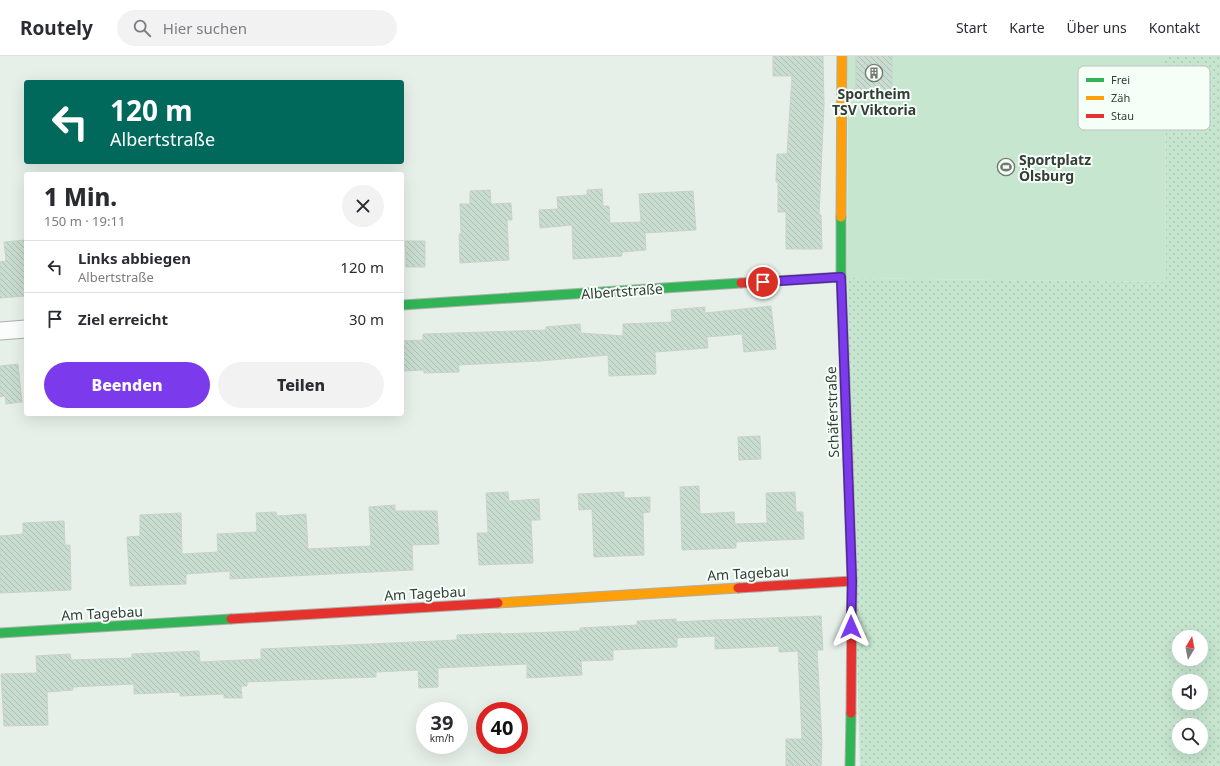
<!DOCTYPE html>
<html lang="de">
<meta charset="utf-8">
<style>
body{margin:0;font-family:"Noto Sans",sans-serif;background:#f2f2f3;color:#2b2b33;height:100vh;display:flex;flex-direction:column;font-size:15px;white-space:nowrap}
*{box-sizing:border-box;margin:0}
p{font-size:13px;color:#7c7c81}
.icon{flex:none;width:22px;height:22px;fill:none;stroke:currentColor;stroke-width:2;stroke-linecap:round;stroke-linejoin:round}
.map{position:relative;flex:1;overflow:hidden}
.details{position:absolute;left:24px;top:116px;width:380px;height:244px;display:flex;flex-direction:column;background:#fff;border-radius:4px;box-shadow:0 4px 16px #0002}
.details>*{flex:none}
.top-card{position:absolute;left:24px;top:24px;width:380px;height:84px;border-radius:4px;box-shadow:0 4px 16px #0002;background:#00695c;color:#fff;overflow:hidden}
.needle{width:26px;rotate:10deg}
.tools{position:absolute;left:1172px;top:574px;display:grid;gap:8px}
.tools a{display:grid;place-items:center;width:36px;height:36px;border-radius:50%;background:#fff;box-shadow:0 4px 16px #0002;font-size:20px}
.speed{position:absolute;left:416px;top:646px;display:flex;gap:8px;font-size:20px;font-weight:700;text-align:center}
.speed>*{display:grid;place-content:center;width:52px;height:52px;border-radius:50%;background:#fff;box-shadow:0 4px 16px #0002;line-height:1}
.speed small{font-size:10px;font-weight:400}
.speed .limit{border:6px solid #d22;background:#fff;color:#111}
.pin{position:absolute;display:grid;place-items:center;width:34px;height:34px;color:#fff;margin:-17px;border:2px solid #fff;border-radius:50%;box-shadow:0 1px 4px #0007}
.me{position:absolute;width:44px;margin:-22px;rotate:0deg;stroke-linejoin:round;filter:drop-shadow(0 0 3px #0008)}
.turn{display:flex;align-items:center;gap:14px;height:84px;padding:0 20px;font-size:18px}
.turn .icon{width:52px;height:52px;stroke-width:2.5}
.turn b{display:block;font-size:28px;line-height:34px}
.round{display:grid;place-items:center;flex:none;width:42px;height:42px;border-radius:21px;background:#f2f2f3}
.overview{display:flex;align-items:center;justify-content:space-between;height:68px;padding:0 20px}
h1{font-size:24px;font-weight:800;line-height:30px}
.button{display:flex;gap:8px;margin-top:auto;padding:8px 20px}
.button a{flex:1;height:46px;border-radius:24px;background:#7c3aed;color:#fff;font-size:16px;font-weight:800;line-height:46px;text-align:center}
.button a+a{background:#f2f2f3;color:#2b2b33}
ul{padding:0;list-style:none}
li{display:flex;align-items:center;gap:12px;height:52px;padding:0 20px;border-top:1px solid #e1e1e2}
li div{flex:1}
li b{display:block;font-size:15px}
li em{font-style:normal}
header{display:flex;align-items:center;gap:24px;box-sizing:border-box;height:56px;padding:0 20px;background:#fff;border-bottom:1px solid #e1e1e2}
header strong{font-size:19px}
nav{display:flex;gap:22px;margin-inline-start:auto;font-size:14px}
.search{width:280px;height:36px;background:#f2f2f3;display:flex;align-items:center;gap:10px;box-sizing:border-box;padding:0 14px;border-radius:22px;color:#7c7c81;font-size:15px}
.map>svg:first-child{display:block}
.grass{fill:url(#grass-dots);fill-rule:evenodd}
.pitch{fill:#c6e6cf}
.building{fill:url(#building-back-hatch);stroke:#cad1cc}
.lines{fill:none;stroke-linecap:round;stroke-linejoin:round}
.street-casing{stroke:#a9b0ab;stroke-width:19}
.fast-casing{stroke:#a9b0ab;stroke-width:11}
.slow-casing{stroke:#a9b0ab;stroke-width:11}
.jam-casing{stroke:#a9b0ab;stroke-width:11}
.street{stroke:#fbfdfc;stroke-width:17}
.fast{stroke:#30b455;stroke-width:9}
.slow{stroke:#ff9f0a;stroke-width:9}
.jam{stroke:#e5322d;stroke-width:9}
.route-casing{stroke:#51269a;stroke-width:10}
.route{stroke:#7c3aed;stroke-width:7}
.labels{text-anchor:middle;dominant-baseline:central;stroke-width:4;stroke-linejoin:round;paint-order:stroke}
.poi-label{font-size:14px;font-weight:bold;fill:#363c37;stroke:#f5fef7}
.street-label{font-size:14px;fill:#363c37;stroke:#f5fef7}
.key{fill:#f5fef7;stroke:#bcc4bd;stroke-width:1}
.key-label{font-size:11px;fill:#363c37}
</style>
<header>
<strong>Routely</strong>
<div class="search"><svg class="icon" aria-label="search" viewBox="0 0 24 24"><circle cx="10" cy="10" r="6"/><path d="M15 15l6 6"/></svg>Hier suchen</div>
<nav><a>Start</a><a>Karte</a><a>Über uns</a><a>Kontakt</a></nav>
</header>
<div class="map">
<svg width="1220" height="710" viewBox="0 0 1220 710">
<defs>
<pattern id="grass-dots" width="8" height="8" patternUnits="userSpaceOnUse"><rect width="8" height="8" fill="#c6e6cf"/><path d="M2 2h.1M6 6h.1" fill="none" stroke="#abc6b2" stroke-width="1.8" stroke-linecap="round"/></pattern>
<pattern id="building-back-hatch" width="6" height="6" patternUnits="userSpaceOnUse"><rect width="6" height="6" fill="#c8ddcf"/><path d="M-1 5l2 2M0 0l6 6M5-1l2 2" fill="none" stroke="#acbfb2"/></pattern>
</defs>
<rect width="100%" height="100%" fill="#e6f0e9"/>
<path class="grass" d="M1165 0H1220V710H860L847 222 1166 226ZM1179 581H1201V603H1179ZM1179 625H1201V647H1179ZM1179 669H1201V691H1179Z"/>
<path class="pitch" d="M848 0H1165L1166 226 847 222Z"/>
<g class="building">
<path d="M773 0H823L824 49 819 159H821L822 193H786V156H778V126H776V123L777 98H787L792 20H773Z"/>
<path d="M856 0H892V35L856 34Z"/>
<path d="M602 133 603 150H609L610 167 641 166 639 138 693 135 696 174 645 177 646 194 622 196V200L573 203 572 169 540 172 539 154 558 153 557 141 587 139V134Z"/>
<path d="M490 134 491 148 511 147 512 164H507L509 204 460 207 459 178H461L460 148H470V135Z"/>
<path d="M26 184V240L0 242V206L6 205 4 186Z"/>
<path d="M405 185H425V211H406Z"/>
<path d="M771 250 776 293 744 296 742 278 707 281 708 292 655 296 656 318 609 320 608 299 540 305 459 309V316L424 317V314L402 315V285L423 284V278L546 274V271L580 268 581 277 623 280V268L672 266 671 254 705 251V257Z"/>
<path d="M18 308 22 346 6 348 5 340 0 341V310Z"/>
<path d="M760 380 761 403 739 404 738 381Z"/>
<path d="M699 430 700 458 734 456 735 468 767 467 766 437 795 436 796 456H803L804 483 736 486V492L682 494 680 431Z"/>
<path d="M508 436 509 445 539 443 540 464H531L533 507 479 509 477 477H488L486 437Z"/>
<path d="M624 436V442L650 441V456L643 457 644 499 594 501 592 453 579 454 578 438Z"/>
<path d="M395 449V455H437L439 488 412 489 413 514 230 523V515L186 518V528L130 530 127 481 140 480V459L181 457 182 498 218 496 217 478 257 476 256 457 276 456 277 460 306 458 308 493 371 490 369 451Z"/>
<path d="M64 465 65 489H70L71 534 0 537V480L23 478V467Z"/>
<path d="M821 560 823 594H817L822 686 821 710H786V683H802L798 595 779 596V590L715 593V580L677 582V591L613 594V604L581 605 582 619 527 622V608L438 612V631L419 632 418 614 376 616V621L247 626V630H241L242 642H224V638L180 640V636L134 638V628L73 631V634L47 636 48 669 4 670 1 618 37 617 36 600 70 598 71 604 132 602V598L199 595 200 606 261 603V593L457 584V579L501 577V578L580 575V572L637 569V565L676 563V566L714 564Z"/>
</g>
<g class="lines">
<defs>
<path id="street" d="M0 275 26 273"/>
<g id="fast">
<path d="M841 161V221L847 380"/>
<path d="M402 249 741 227"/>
<path d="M0 577 231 563"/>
<path d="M850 710 851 657"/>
</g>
<g id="slow">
<path d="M841 161 842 0"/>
<path d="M498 547 738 532"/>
</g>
<g id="jam">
<path d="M741 227 841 221"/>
<path d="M847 380 852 525 851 657"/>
<path d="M738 532 852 525"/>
<path d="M231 563 498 547"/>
</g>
</defs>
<use href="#street" class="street-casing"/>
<use href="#fast" class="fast-casing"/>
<use href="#slow" class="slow-casing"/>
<use href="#jam" class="jam-casing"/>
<use href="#street" class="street"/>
<use href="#fast" class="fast"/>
<use href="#slow" class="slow"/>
<use href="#jam" class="jam"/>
</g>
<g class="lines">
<defs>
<path id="route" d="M763 226 841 221 852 525 851 571"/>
</defs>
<use href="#route" class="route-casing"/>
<use href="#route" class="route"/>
</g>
<defs>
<symbol id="building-ring" viewBox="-11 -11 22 22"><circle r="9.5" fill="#f5fef7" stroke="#747b75" stroke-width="1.5"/><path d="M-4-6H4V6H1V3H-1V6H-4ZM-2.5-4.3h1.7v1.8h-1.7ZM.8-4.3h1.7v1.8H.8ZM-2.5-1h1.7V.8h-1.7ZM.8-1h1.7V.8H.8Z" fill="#747b75"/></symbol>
<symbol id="stadium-ring" viewBox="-11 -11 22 22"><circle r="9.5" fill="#f5fef7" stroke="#747b75" stroke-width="1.5"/><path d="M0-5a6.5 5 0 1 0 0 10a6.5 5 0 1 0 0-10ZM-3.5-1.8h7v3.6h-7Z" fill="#747b75"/></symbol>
</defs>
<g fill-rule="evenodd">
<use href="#building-ring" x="864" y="7" width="20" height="20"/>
<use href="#stadium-ring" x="996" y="101" width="20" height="20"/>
</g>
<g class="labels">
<g class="poi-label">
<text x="874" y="37">Sportheim<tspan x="874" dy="16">TSV Viktoria</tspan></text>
<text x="1019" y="103" text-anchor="start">Sportplatz<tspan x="1019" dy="16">Ölsburg</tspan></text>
</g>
<g class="street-label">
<text transform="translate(622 235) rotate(-4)">Albertstraße</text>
<text transform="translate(832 356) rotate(-92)">Schäferstraße</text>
<text transform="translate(748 517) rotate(-3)">Am Tagebau</text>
<text transform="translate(425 537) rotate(-3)">Am Tagebau</text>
<text transform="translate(102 557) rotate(-3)">Am Tagebau</text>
</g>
</g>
<rect x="1078" y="10" width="132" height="64" rx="6" class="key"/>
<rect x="1086" y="22" width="18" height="4" fill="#30b455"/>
<rect x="1086" y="40" width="18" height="4" fill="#ff9f0a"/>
<rect x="1086" y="58" width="18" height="4" fill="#e5322d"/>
<g class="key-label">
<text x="1111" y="28">Frei</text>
<text x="1111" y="46">Zäh</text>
<text x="1111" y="64">Stau</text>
</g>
</svg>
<div class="tools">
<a><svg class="needle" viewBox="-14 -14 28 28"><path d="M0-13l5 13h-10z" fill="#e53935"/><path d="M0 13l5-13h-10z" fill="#7c7c81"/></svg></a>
<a><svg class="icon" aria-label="sound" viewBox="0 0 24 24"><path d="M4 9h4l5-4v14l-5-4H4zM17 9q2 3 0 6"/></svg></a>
<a><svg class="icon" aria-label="search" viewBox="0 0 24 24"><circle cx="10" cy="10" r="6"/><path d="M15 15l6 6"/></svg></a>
</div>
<div class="speed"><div>39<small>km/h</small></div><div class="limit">40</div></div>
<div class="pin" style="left:763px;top:226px;background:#d93025"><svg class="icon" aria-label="arrive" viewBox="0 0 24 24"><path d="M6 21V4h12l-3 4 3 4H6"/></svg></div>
<svg class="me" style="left:851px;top:571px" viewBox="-20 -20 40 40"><path d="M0-17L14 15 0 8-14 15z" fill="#7c3aed" stroke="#fff" stroke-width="4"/></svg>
<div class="top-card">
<div class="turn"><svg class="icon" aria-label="left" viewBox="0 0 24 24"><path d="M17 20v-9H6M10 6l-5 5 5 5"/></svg><div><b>120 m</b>Albertstraße</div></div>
</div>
<section class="details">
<div class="overview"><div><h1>1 Min.</h1><p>150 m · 19:11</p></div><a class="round"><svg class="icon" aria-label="close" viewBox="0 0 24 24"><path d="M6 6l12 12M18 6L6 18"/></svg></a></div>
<ul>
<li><svg class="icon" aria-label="left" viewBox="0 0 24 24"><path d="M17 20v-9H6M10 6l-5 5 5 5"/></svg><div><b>Links abbiegen</b><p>Albertstraße</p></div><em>120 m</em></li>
<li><svg class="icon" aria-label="arrive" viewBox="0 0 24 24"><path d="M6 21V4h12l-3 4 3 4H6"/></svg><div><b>Ziel erreicht</b></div><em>30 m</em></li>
</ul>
<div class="button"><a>Beenden</a><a>Teilen</a></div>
</section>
</div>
